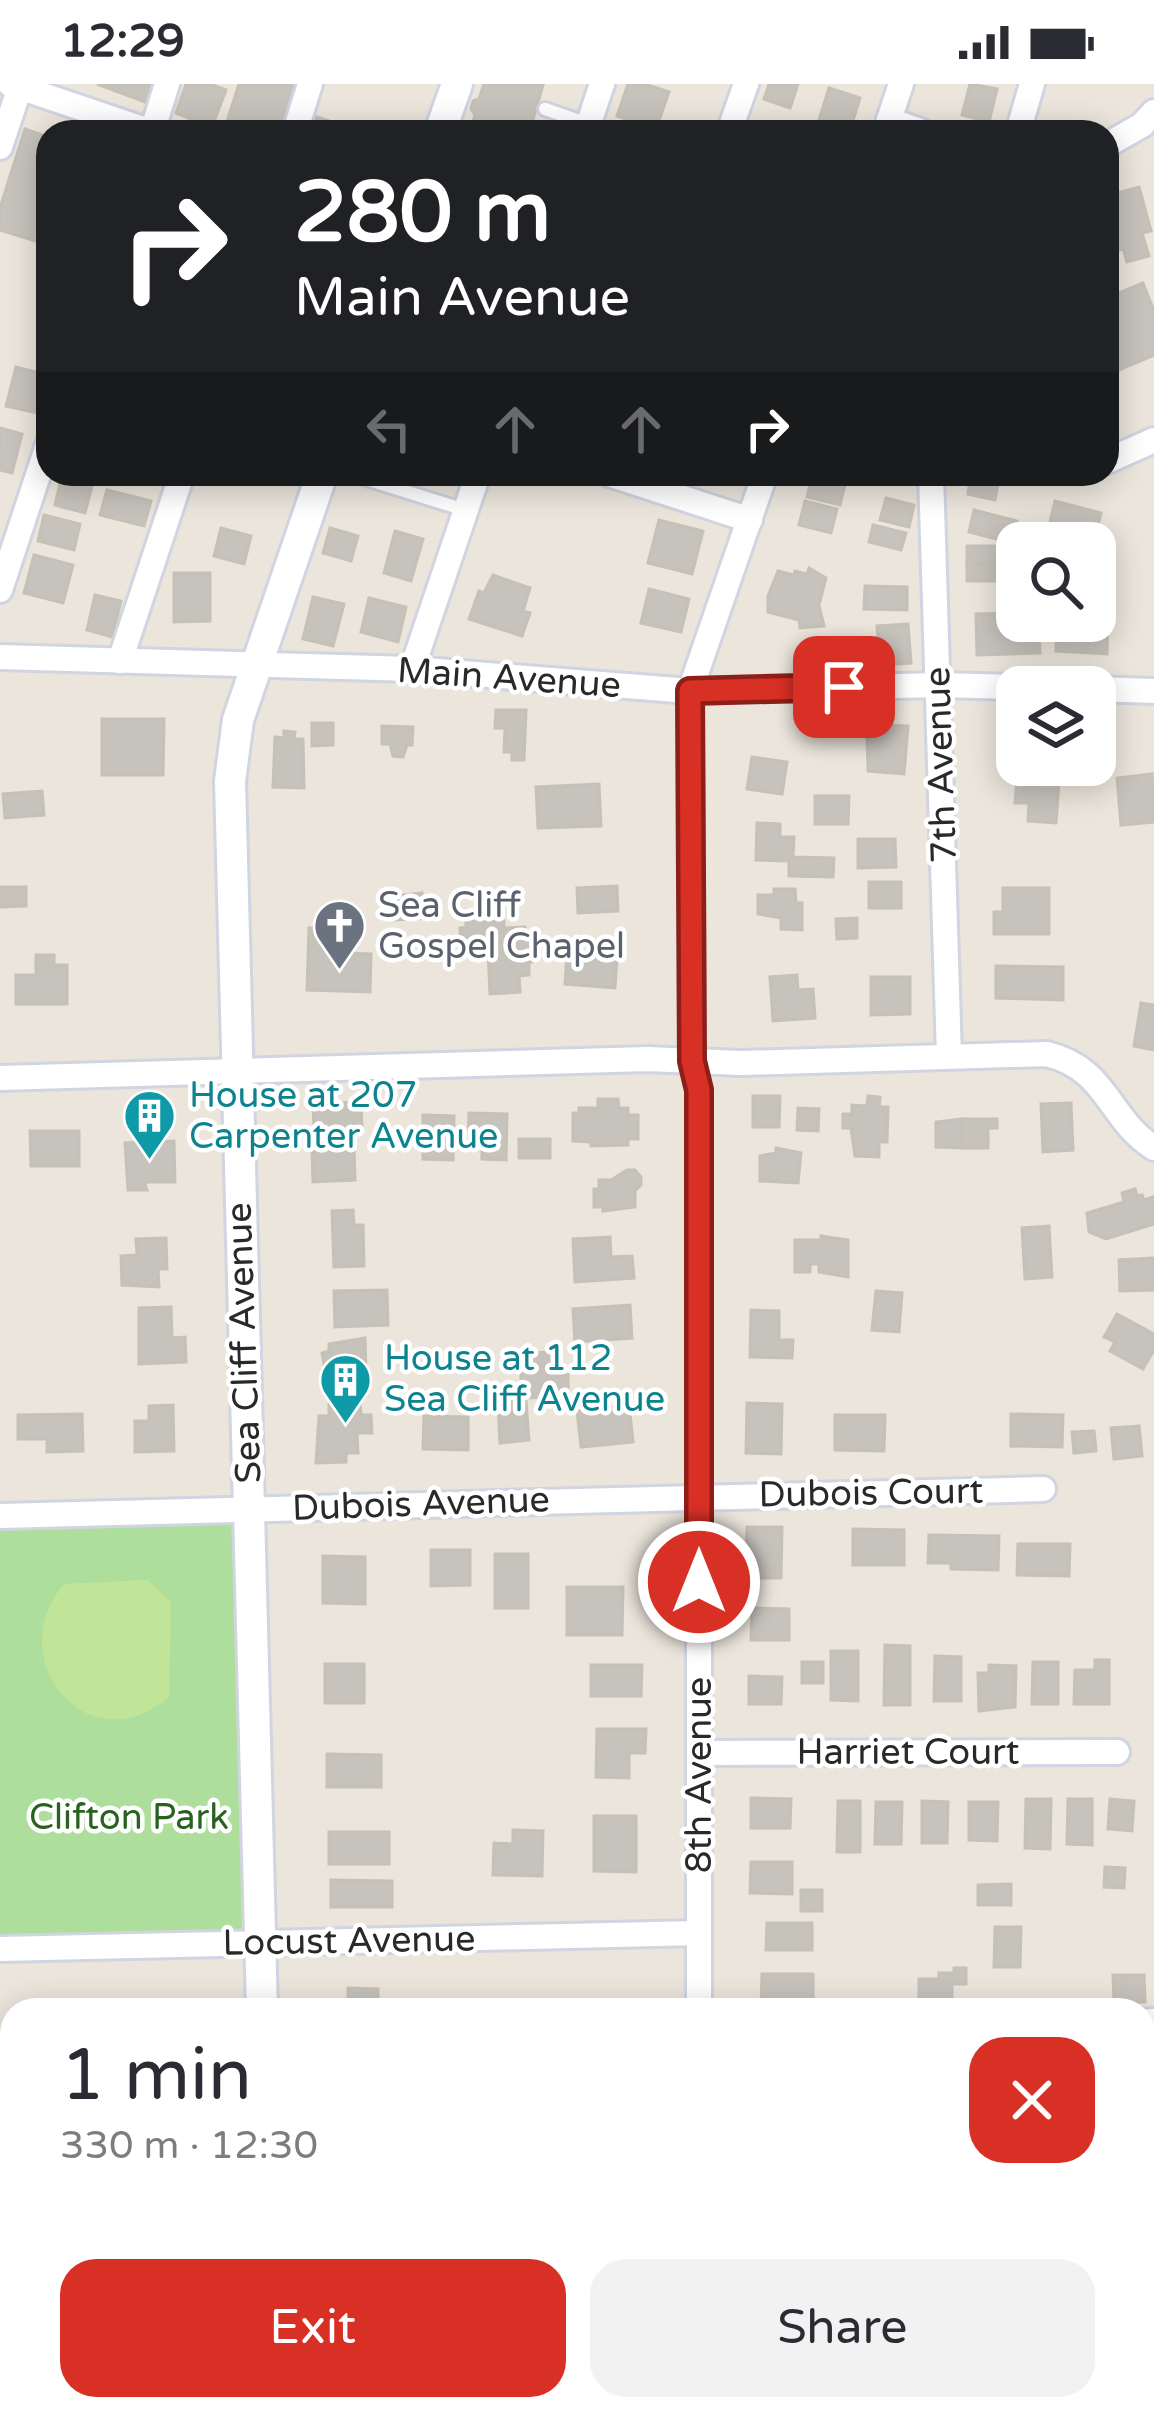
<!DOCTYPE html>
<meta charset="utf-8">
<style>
body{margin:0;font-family:"Varela Round",sans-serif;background:#f2f2f3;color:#2b2b33;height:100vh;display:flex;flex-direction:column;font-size:45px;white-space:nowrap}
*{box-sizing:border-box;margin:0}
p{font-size:39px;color:#7c7c81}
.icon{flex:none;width:66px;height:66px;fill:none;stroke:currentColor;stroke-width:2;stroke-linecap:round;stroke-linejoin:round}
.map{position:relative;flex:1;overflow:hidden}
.panel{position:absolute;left:0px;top:1914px;width:1155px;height:423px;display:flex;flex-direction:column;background:#fff;border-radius:36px 36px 0 0;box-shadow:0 6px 30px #0003}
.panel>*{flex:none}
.top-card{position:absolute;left:36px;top:36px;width:1083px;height:366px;border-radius:36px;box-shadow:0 6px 30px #0003;background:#202124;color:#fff;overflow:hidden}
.fabs{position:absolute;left:996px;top:438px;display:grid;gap:24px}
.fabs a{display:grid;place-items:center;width:120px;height:120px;border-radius:24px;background:#fff;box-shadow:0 6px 30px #0003;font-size:60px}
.pin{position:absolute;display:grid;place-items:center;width:102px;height:102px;color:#fff;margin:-51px;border-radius:24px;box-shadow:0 6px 18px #0006}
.me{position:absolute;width:132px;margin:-66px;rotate:0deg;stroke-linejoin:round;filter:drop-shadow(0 0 9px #0008)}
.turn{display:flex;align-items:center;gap:42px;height:252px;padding:0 60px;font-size:54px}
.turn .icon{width:156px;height:156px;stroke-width:2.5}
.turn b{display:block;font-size:84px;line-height:102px}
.lanes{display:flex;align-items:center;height:114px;padding:0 60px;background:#0003;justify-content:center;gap:60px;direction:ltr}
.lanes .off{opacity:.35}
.round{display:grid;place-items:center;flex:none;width:126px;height:126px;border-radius:36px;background:#f2f2f3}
.head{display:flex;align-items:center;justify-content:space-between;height:204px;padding:0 60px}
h1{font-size:72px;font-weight:600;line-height:90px}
.cta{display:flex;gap:24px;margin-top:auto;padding:24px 60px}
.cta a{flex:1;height:138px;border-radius:36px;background:#d93025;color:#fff;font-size:48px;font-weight:600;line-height:138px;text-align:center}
.cta a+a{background:#f2f2f3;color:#2b2b33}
.status{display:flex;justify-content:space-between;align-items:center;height:84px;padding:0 60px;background:#fff;direction:ltr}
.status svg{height:33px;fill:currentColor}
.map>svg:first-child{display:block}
.green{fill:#aede9b}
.pitch{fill:#c0e598}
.building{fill:#c6c2bc;stroke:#c6c1b6;stroke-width:3}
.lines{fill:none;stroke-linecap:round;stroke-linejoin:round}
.service-casing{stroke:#d1d4e1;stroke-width:18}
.minor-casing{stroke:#d1d4e1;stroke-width:30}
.tertiary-casing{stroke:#d1d4e1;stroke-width:36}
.service{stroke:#fff;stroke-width:12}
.minor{stroke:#fff;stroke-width:24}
.tertiary{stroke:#fff;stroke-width:30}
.route-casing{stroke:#8d1f18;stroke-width:30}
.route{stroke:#d93025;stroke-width:21}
.labels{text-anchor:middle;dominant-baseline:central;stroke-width:9;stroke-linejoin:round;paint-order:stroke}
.street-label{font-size:36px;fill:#292929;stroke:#fff}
.worship-label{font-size:36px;fill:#5b616d;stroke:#fff;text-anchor:start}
.culture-label{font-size:36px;fill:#0d838f;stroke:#fff;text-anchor:start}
.park-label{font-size:36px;fill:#28621e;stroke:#fff}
</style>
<div class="status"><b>12:29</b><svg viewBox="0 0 49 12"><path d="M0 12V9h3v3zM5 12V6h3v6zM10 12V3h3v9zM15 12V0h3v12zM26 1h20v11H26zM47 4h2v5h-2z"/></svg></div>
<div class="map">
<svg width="1154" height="2336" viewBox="0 0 1154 2336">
<rect width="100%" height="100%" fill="#ebe5dc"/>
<path class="green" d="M248 1426 260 1859 0 1865V1432Z"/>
<path class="pitch" d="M148 1496 171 1518 169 1613C88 1683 0 1574 64 1500Z"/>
<g class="building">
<path d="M97 0H154L148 19Z"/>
<path d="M186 0H210L226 6 212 43 176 29Z"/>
<path d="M239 0H298L283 48 224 47Z"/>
<path d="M484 0 543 1 532 39 539 48 470 47 475 31 471 25 473 17 479 15Z"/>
<path d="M628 0H645L669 8 656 45 617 32Z"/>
<path d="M769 0H798L790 24 764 15Z"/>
<path d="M970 0 997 5 989 38 962 31Z"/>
<path d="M829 4 860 14 850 46 819 36Z"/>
<path d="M317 33 361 48H309Z"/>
<path d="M25 45 48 53V161L0 146V124Z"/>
<path d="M1139 103 1151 147 1142 149 1149 172 1127 178 1123 165 1107 169V112Z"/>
<path d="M1143 199 1154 227V271L1107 291V237L1111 235 1107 214Z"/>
<path d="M16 283 47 291 38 329 6 322Z"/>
<path d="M0 344 22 350 12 389 0 386Z"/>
<path d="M813 390 846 397 840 421 807 413Z"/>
<path d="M971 390 999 394 995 416 968 410Z"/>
<path d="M61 395 92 402 85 429 55 421Z"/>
<path d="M107 406 151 417 144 442 100 431Z"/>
<path d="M886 414 914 421 909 443 880 436Z"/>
<path d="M805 417 837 425 831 449 799 441Z"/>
<path d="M1055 417 1101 429 1094 457 1048 446Z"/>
<path d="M974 426 1017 437 1012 459 969 448Z"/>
<path d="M44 431 80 440 74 466 38 457Z"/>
<path d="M659 436 703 447 692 490 648 479Z"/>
<path d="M873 441 906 449 901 466 869 458Z"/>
<path d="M221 444 251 452 244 480 214 472Z"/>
<path d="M330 444 358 452 351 477 323 469Z"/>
<path d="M395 447 423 455 411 497 384 489Z"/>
<path d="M967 462H1008L1007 480H967Z"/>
<path d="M34 471 73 481 63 519 24 509Z"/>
<rect x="967" y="480" width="40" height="17"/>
<path d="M809 484 826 494 819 521 824 542 800 544 799 536 768 528V512L778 487 794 491 795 487 807 490Z"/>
<path d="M174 489H210V537L174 538Z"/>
<path d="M493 491 530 504 523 527 530 529 522 552 469 535 479 507 484 509Z"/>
<path d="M865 502 907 503V526L864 525Z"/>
<path d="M649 505 689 515 681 548 641 539Z"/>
<path d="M95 511 121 517 112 553 87 546Z"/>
<path d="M313 513 344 520 333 562 303 555Z"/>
<path d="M369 514 406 523 398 558 361 548Z"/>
<path d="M1097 528H1108L1107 570 1056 567 1057 537H1097Z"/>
<path d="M1017 529 1021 545H1039L1040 569 977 571 976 530Z"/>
<path d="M908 540 911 579 880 581 877 542Z"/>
<path d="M496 626H526L524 676H512V668H504L505 644H495Z"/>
<path d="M102 635H164L163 691H102Z"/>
<path d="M312 639H333V661L312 662Z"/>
<path d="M879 641 908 642 904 690 868 687 867 652H879Z"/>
<path d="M382 642 413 643 412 661H407L403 673 393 672 390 660H382Z"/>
<path d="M284 647 295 648 294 655H303L304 704 273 703 275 653 284 654Z"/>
<path d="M752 673 787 678 782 710 747 705Z"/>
<path d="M1018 681 1060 683 1056 739 1028 737 1029 719H1015Z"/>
<path d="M1152 690 1154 738 1121 741 1117 694Z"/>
<path d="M599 700 601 742 538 744 536 703Z"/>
<path d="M42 707 44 731 5 734 3 710Z"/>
<path d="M815 712H849L848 740H815Z"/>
<path d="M757 739 780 740V753H794L793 773 834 774 833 793 789 792V777L756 776Z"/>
<path d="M858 755H895L896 783 858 784Z"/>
<rect x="869" y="798" width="32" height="26"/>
<path d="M617 802 618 827 578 829 577 804Z"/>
<path d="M0 803H26V822L0 823Z"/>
<path d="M1003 804H1049V850H994V828H1003Z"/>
<path d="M774 805H795L796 819H802V846L781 845V834L758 830V811H774Z"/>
<path d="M422 809 424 834 395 836 394 812Z"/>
<path d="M483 832V837H504V844L525 843 532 878H529V891L519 892 520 908 490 910 488 866 461 869 460 844 466 843V833Z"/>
<path d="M857 834V854L837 855 836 835Z"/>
<path d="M309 844 344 845 343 869 371 870 370 908 307 906Z"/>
<path d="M567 870 617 874 615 904 565 900Z"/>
<path d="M36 871H54V881H67V920H16V891H36Z"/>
<path d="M996 882 1063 883V916L996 914Z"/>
<path d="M797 891 798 906 813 905 815 934 773 937 770 893Z"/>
<path d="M871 893H910V930L871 931Z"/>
<path d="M1141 919 1154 921V966L1134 962Z"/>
<path d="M753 1012H780L779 1043H753Z"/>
<path d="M868 1012 880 1013 879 1023H888L887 1058H879V1073L855 1072 851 1044H843V1030H852V1021L867 1022Z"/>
<path d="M598 1015H618L619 1024H628V1031H638V1055H628V1061L591 1062V1058L573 1057V1029H579V1024H598Z"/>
<path d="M361 1018 362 1045 314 1046 313 1019Z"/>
<path d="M1071 1019 1073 1066 1043 1068 1041 1020Z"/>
<path d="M798 1024 819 1025 818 1047 797 1046Z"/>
<path d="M469 1029 507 1030 506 1076 482 1075V1062H468Z"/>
<path d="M423 1031 454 1032 453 1076 423 1075Z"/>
<path d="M962 1035V1064L936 1063V1038Z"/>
<path d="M962 1035H997V1044H988V1064H962Z"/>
<path d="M154 1041V1058L174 1057 175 1098H144L147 1106H128L125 1059 146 1058H137V1042Z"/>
<path d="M30 1047H79V1082H31Z"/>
<rect x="519" y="1055" width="31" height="19"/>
<path d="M776 1064 801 1069 798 1099 760 1097V1072L776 1069Z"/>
<path d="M354 1065 355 1096 313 1098 312 1067Z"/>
<path d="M627 1086H635L641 1093V1101L635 1107V1123L603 1127V1123H594V1105H599V1096H611Z"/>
<path d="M1135 1105 1137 1112 1142 1111 1144 1116 1153 1113 1154 1140 1106 1155 1089 1148 1087 1129 1124 1118 1122 1109Z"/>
<path d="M353 1126 354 1141H363L364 1182 334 1183 332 1127Z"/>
<path d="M1049 1142 1052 1193 1025 1195 1022 1144Z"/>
<path d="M821 1152 848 1156V1193L819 1188V1180H810V1188H795V1156H821Z"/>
<path d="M610 1153 611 1173 632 1172 634 1194 575 1198 573 1155Z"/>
<path d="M166 1154 167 1185H158L159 1203 122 1201 121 1172 137 1171 136 1155Z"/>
<path d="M1154 1174V1206L1120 1207 1119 1176Z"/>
<path d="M387 1206 388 1241 335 1243 334 1207Z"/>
<path d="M876 1207 902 1209 899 1248 872 1246Z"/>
<path d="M630 1221 632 1254 575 1258 573 1225Z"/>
<path d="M171 1223 172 1254 185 1253 186 1278 139 1280V1224Z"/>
<path d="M751 1226 779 1227V1256H793L792 1274 750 1273Z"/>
<path d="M1117 1230 1154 1250V1266L1143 1285 1110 1267 1115 1258 1104 1253Z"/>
<path d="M365 1254 366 1288 325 1285 322 1269 329 1267V1260Z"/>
<path d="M556 1268V1292L568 1291V1313L521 1314V1269Z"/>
<path d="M333 1317 360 1319 361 1331H371L372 1349H357L358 1369H346V1378L316 1379 319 1332H329V1320Z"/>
<path d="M526 1317 529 1356 500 1359 498 1319Z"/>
<path d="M747 1319 782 1320 781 1370 746 1369Z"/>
<path d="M173 1321 174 1367 135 1368V1337H149V1322Z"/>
<path d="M629 1321 633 1358 581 1363 577 1326Z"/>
<path d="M82 1330 83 1367 47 1368V1355H18V1331Z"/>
<path d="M1011 1330 1063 1331 1062 1363 1011 1362Z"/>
<path d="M835 1331H885L884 1367 835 1366Z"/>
<path d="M424 1332 468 1333V1366L423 1365Z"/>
<path d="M1139 1342 1142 1372 1114 1375 1111 1344Z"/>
<path d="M1094 1347 1096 1367 1074 1369 1072 1348Z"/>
<path d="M747 1443H782L781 1494H746Z"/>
<path d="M853 1445 904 1446V1481H853Z"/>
<path d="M929 1451 999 1452 998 1486 951 1485V1479H928Z"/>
<path d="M1018 1460H1070L1069 1492 1017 1491Z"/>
<path d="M431 1466H470V1501L431 1502Z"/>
<rect x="495" y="1470" width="33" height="54"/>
<path d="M323 1472 365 1473V1520L323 1519Z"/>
<path d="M567 1503H623L622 1551H567Z"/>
<path d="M752 1524 789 1525V1556H751Z"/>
<path d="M885 1561 910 1562V1621H884Z"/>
<path d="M831 1567H858V1617L831 1616Z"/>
<path d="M935 1572 961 1573V1617H934Z"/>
<path d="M1095 1576H1109V1620H1074L1075 1586H1095Z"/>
<rect x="802" y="1578" width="21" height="21"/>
<path d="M1033 1578H1058V1620H1032Z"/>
<rect x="325" y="1580" width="39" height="39"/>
<path d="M591 1581H642L641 1612H591Z"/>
<path d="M989 1581 1016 1582 1015 1623 979 1627 978 1589H989Z"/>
<path d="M749 1592 782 1593 781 1620H749Z"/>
<path d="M597 1645H646L645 1669H629V1694L596 1693Z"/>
<path d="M327 1670 381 1671V1703H327Z"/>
<path d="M751 1714 791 1715 790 1744H751Z"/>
<path d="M1026 1715H1051L1050 1765 1025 1764Z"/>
<path d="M1068 1715H1092V1761L1067 1760Z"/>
<path d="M1110 1715 1134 1717 1132 1747 1108 1745Z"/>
<path d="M838 1717H860V1768H837Z"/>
<path d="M922 1717 948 1718 947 1759H922Z"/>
<path d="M876 1718H902L901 1760H875Z"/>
<path d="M969 1718H998L997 1757 969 1756Z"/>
<path d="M594 1732H636V1788L594 1787Z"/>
<path d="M513 1746 543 1747 542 1792 493 1791 494 1759 513 1760Z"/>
<rect x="329" y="1748" width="60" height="32"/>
<path d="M751 1778H792V1810L750 1809Z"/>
<path d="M1105 1783 1125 1784 1124 1804 1104 1803Z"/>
<path d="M331 1796 392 1797V1823H331Z"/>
<path d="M1011 1800V1821H978V1801Z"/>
<rect x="801" y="1806" width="21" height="21"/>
<path d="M767 1839H812V1866H766Z"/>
<path d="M995 1843H1021L1020 1883H994Z"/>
<path d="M954 1884H966V1900H952V1925L919 1926V1895H939V1889H954Z"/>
<path d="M762 1890H813V1926H761Z"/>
<path d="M1113 1891H1144L1145 1918 1114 1919Z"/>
<path d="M348 1904 378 1905V1926H348Z"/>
<path d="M1143 2010 1145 2027H1153V2061H1143Z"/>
</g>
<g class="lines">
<defs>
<g id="service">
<path d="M545 25 588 40"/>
<path d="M350 390 465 426"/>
</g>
<g id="minor">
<path d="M10 0 152 48"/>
<path d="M889 36 923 48"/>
<path d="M152 48 167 0"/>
<path d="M295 48 310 0"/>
<path d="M586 48 602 0"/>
<path d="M729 48 746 0"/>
<path d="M885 48 901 0"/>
<path d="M1018 48 1032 0"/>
<path d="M1107 61 1142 41 1154 28"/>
<path d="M0 63 21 0"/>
<path d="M1107 377 1154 356"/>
<path d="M609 390 750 436"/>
<path d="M931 390 949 972"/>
<path d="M0 506 48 361"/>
<path d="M0 573 412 585 690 607 939 601 1017 603"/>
<path d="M120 577 182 390"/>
<path d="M412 585 478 390"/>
<path d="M1095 605 1154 607"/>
<path d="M0 994 648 975 741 979 1047 970C1108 985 1108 1035 1154 1064"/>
<path d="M0 1432 1043 1405"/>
<path d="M699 1669 1117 1668"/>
<path d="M0 1865 699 1849"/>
<path d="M699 1926V1006L692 977 690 607 765 390"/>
<path d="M1143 1938 1154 1937"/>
<path d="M1143 2106H1154"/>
<path d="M696 2336V2325"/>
<path d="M938 2336 939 2325"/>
</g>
<g id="tertiary">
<path d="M440 48 457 0"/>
<path d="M262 1926 230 697 238 636 322 390"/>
<path d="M272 2325V2336"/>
</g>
</defs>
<use href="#service" class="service-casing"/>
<use href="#minor" class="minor-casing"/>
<use href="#tertiary" class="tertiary-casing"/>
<use href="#service" class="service"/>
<use href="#minor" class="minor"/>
<use href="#tertiary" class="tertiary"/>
</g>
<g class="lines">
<defs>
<path id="route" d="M699 1498V1006L692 977 690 607 844 603"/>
</defs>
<use href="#route" class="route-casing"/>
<use href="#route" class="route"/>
</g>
<defs>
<symbol id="church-pin" viewBox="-11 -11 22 30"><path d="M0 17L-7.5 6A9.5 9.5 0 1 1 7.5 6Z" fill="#6b7280" stroke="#fff"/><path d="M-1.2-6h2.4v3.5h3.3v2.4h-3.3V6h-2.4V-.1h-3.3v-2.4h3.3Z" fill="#fff"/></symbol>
<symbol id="building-pin" viewBox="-11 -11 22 30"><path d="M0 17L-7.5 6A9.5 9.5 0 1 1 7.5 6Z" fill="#0f9aa8" stroke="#fff"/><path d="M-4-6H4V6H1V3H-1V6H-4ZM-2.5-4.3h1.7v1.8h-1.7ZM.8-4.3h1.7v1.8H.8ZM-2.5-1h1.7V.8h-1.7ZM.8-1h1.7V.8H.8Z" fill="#fff"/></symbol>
</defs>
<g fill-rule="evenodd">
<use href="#church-pin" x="310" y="812" width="59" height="81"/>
<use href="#building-pin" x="120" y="1002" width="59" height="81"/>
<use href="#building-pin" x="316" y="1266" width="59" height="81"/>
</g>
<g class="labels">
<g class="street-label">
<text transform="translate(509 594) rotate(4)">Main Avenue</text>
<text transform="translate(941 681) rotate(-92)">7th Avenue</text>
<text transform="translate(244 1259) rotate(-92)">Sea Cliff Avenue</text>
<text transform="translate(871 1409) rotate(-1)">Dubois Court</text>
<text transform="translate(421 1420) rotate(-2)">Dubois Avenue</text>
<text x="908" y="1668">Harriet Court</text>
<text transform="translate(699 1691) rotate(-90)">8th Avenue</text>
<text transform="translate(349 1857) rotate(-1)">Locust Avenue</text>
</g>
<g class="worship-label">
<text x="378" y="821">Sea Cliff<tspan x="378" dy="41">Gospel Chapel</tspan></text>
</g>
<g class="culture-label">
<text x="189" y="1011">House at 207<tspan x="189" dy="41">Carpenter Avenue</tspan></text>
<text x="384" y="1274">House at 112<tspan x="384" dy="41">Sea Cliff Avenue</tspan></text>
</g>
<g class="park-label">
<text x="129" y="1733">Clifton Park</text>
</g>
</g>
</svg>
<div class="fabs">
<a><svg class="icon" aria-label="search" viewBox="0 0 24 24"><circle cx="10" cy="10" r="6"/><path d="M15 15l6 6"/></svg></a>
<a><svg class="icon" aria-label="layers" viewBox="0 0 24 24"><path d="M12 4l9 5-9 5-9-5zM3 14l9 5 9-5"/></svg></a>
</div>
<div class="pin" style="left:844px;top:603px;background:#d93025"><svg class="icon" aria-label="arrive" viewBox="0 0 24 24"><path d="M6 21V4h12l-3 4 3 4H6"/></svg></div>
<svg class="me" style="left:699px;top:1498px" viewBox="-20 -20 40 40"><circle r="17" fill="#d93025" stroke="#fff" stroke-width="3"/><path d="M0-11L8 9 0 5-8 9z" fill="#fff"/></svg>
<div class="top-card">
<div class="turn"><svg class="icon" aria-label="right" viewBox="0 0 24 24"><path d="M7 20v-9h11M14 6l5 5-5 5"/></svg><div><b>280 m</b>Main Avenue</div></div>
<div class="lanes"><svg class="icon off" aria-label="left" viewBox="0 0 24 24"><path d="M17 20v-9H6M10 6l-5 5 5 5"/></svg><svg class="icon off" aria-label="ahead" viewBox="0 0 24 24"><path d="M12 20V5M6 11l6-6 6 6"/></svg><svg class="icon off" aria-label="ahead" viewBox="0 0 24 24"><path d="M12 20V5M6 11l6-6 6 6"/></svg><svg class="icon" aria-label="right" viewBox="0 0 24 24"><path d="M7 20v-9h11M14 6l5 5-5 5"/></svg></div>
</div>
<section class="panel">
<div class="head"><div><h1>1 min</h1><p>330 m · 12:30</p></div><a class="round" style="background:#d93025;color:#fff"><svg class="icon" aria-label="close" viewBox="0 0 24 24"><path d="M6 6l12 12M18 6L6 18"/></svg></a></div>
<div class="cta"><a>Exit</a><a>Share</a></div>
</section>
</div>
